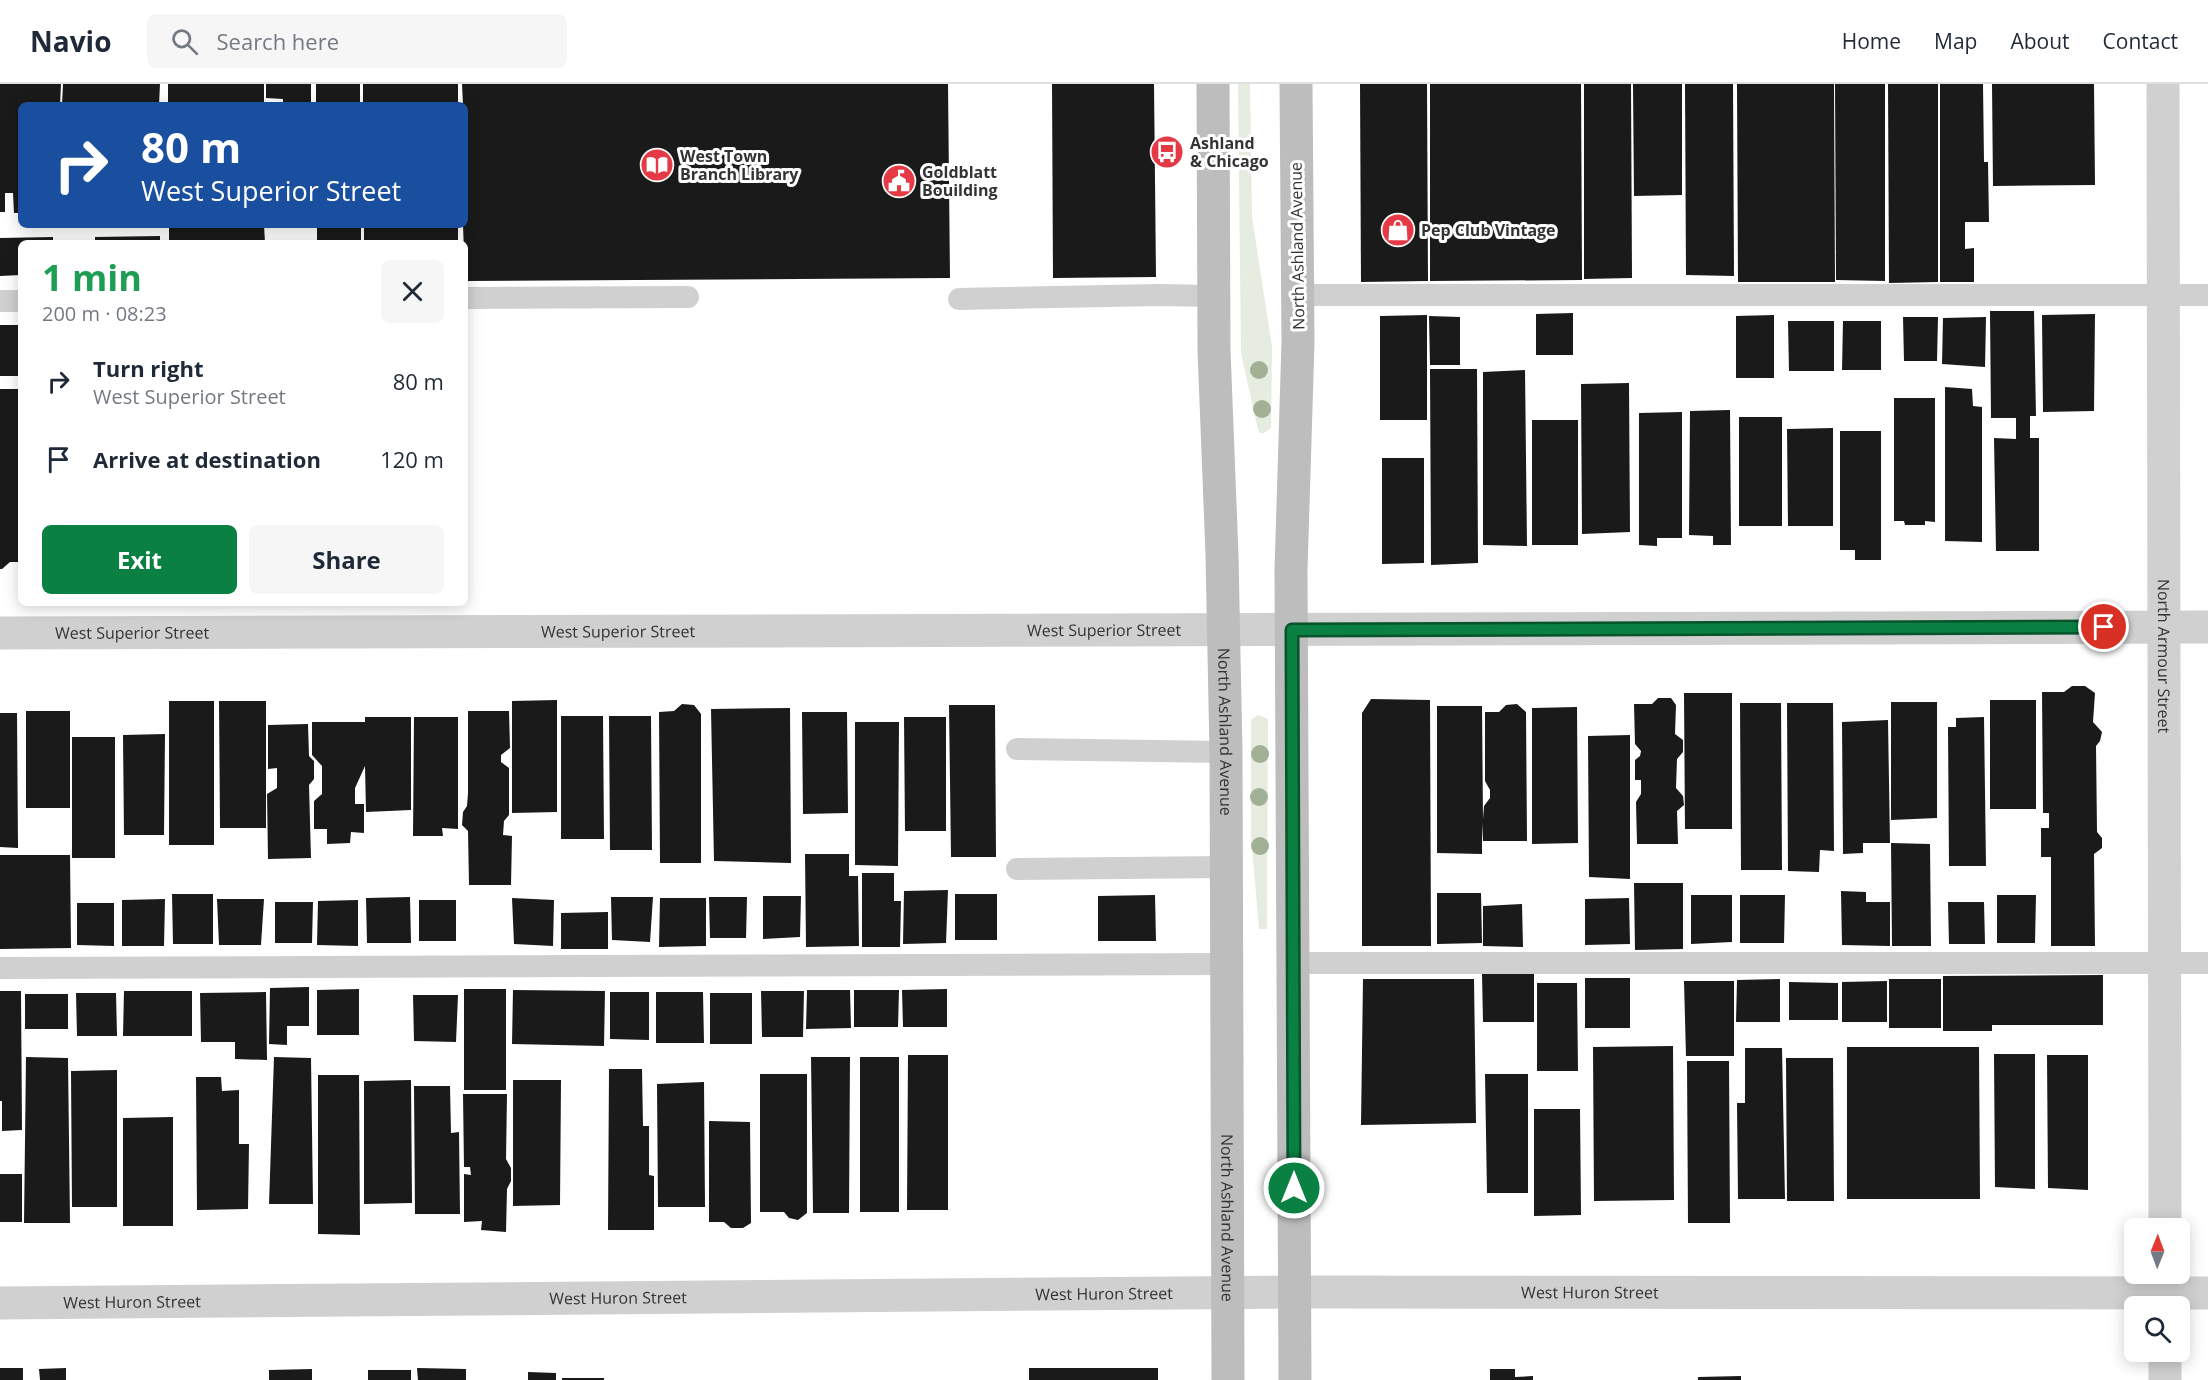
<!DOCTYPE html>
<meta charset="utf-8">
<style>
body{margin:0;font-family:"Open Sans",sans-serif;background:#f6f6f7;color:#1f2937;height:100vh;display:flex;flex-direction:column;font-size:22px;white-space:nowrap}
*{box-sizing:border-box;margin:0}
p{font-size:20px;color:#747a83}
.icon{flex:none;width:33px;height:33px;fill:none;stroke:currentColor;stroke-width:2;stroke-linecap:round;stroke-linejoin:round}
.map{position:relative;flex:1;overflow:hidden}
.panel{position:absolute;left:18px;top:156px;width:450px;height:366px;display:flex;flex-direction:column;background:#fff;border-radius:9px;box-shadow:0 3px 15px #0003}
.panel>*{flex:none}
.hud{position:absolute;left:18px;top:18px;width:450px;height:126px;border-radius:9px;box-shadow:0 3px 15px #0003;background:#1a4fa0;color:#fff;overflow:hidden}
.needle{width:39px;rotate:1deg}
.tools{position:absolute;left:2124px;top:1134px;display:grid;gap:12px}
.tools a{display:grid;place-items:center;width:66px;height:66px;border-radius:9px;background:#fff;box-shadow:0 3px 15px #0003;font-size:30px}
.pin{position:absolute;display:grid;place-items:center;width:51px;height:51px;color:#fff;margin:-26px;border:3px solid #fff;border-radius:50%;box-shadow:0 2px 6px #0007}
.me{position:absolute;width:66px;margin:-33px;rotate:0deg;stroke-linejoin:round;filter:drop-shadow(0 0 4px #0008)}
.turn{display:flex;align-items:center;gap:21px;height:126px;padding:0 24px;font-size:27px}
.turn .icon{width:78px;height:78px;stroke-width:2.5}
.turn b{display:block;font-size:42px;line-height:51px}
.round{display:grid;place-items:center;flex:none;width:63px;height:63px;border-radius:9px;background:#f6f6f7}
.headline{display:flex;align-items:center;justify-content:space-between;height:102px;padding:0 24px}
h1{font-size:36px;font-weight:700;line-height:45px;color:#1e9e55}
.primary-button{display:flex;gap:12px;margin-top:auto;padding:12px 24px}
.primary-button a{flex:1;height:69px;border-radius:9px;background:#0b8043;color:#fff;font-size:24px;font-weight:700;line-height:69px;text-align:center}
.primary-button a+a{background:#f6f6f7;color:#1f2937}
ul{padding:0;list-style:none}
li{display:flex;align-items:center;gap:18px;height:78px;padding:0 24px}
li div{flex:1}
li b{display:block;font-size:22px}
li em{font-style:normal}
header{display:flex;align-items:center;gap:36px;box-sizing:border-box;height:84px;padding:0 30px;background:#fff;border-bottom:2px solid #e0e1e3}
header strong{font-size:28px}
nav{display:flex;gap:33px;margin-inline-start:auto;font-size:21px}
.search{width:420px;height:54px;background:#f6f6f7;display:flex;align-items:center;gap:15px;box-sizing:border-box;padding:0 21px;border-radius:9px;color:#747a83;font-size:22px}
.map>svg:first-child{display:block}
.green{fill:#e6ecdf}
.building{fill:#1a1a1a}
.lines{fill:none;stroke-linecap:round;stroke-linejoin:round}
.lane{stroke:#d0d0d0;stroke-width:22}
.street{stroke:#d0d0d0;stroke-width:33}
.secondary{stroke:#bdbdbd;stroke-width:33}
.tree{fill:#a2b095}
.route-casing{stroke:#07532c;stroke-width:15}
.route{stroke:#0b8043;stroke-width:10}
.labels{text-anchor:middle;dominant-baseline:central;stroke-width:6;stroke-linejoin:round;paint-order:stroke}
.poi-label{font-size:16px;font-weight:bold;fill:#333;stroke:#fff;text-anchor:start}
.street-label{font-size:16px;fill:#333;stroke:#fff}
</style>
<header>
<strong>Navio</strong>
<div class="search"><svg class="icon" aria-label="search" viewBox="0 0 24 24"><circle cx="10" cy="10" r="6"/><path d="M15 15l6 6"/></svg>Search here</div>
<nav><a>Home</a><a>Map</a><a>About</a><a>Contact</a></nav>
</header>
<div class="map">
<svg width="2208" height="1296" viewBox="0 0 2208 1296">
<rect width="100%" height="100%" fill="#fff"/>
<g class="green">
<path d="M1238 0H1250L1252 133 1272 263 1271 344 1264 349H1260L1258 346 1241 269Z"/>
<path d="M1258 631 1268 635 1267 845H1259L1251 751V636Z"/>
</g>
<g class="building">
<path d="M0 0H61L60 21H21V129H14L13 109H5V128H0Z"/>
<path d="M63 0H160L159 21H62Z"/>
<rect x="168" y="0" width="96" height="21"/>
<path d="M266 0H311V21H283V15L266 14Z"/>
<rect x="316" y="0" width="44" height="21"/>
<rect x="363" y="0" width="95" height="21"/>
<path d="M462 0H948L950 194 465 197 463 141H465V21H463Z"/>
<path d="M1052 0H1154L1156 193 1053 194Z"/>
<path d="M1360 0H1427L1428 197 1361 198Z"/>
<path d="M1430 0H1581L1582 196 1430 197Z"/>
<path d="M1584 0H1631L1632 194 1584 195Z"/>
<path d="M1633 0H1682V111L1634 112Z"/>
<path d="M1685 0H1733L1734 192 1686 191Z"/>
<path d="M1737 0H1834L1835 198H1738Z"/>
<path d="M1835 0H1885V197L1836 196Z"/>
<path d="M1888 0H1938V198L1889 199Z"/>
<path d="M1940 0H1983L1984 78H1988L1989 138H1965V165L1974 164V198H1940Z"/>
<path d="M1992 0H2094L2095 101 1993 102Z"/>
<path d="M169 141H264L265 159H169Z"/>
<rect x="317" y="141" width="44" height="16"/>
<rect x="364" y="141" width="94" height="18"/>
<path d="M160 152V159H95V153Z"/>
<path d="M53 153V159H21V191L0 192V154Z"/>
<path d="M1990 227H2034L2036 332H2030V354H2039V467H1996L1994 354 2016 355V334H1991Z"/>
<path d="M1573 229V271H1536V230Z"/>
<path d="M2095 230 2094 327 2043 328 2042 231Z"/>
<path d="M1427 231V336H1380V232Z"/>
<path d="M1774 231V294H1736V232Z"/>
<path d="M1429 232 1460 233V281H1430Z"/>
<path d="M1903 233H1938L1937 277H1904Z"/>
<path d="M1986 233 1985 283 1942 280 1943 234Z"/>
<path d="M1788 237H1834V287H1789Z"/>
<path d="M1843 237H1881V286H1842Z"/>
<rect x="0" y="241" width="21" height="51"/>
<path d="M1430 285H1477L1478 479 1431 481Z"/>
<path d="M1525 286 1527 462 1483 461V288Z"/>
<path d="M1629 299 1630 448 1582 450 1581 300Z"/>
<path d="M1945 303 1972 305 1973 322 1982 323V458L1945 457Z"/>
<path d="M0 305H21V478H10L2 485H0Z"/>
<path d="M1894 314H1935V438L1925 437V441H1905L1904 437H1894Z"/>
<path d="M1730 326 1731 461H1713V452L1689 451 1690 327Z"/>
<path d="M1682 328V454H1657V462L1639 461V329Z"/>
<rect x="1739" y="333" width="43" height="109"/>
<rect x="1532" y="336" width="46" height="125"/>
<path d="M1833 344V442H1788L1787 345Z"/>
<path d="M1840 347H1881V476H1855V466H1840Z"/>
<path d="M1382 374H1424V479L1382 480Z"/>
<path d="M2072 602H2085L2095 609 2093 638 2102 648 2100 657 2096 662 2097 748 2102 754V764L2094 770 2095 862H2051V773H2041V744H2049V729H2043L2042 608H2064Z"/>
<path d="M1684 609H1732V745H1685Z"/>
<path d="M1658 614H1671L1676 621 1675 650 1683 656V668L1677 675 1676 704 1683 712 1684 721 1677 727 1678 760H1637L1636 718 1641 710V696H1635V676L1640 672 1641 667 1635 660 1634 620H1652Z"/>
<path d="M1371 615 1430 616 1431 862H1362V629Z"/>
<path d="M557 616V728L512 729V617Z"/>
<rect x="1990" y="616" width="46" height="109"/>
<rect x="169" y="617" width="45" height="144"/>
<path d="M219 617H266V744H220Z"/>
<path d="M1891 618H1937V734L1891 736Z"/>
<path d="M1740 619H1781L1782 786H1741Z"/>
<path d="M1787 619H1833L1834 767 1820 766 1819 788 1788 787Z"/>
<path d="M682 620 694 621 701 630V779H660L659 628 674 627Z"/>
<path d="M1517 620 1526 628 1527 757H1483L1482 739V770L1437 769V622H1482L1483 735 1484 722 1490 714V706L1485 697V628H1499L1506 621Z"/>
<path d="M949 621H995L996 773H951Z"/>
<path d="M1577 623 1578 759 1532 760V624Z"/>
<path d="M790 624 791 779 714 777 711 625Z"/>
<rect x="26" y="627" width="44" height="97"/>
<path d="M468 627H509L510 664 501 671V678L509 684V731L504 737 503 751 512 752 511 801H469L468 747 462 741 463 728 467 722 468 709Z"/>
<path d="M802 628H847L848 729 803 730Z"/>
<path d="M0 629H17L18 764 0 763Z"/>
<path d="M561 632H603L604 755H561Z"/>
<path d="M609 632H651L652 766H610Z"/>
<path d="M365 633H411V726L366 728 365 682 355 704V720H364V749L351 748 350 759 327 760V745H314V717L322 710V682L312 671V638H365Z"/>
<path d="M414 633H458V745L442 744 443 752H413Z"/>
<path d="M904 633H946V747H905Z"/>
<path d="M1984 633 1986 782H1949L1948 643H1956V634Z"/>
<path d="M1888 636 1890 759H1863V769L1843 770 1842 638Z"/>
<path d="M855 638H899L898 782 855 781Z"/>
<path d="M308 640 309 672 314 677V695L309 701 311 774 268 775 267 710 277 704V684L268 685V641Z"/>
<path d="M165 650 164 751H124L123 651Z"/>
<path d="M1630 651V795L1589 793 1588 652Z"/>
<rect x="72" y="653" width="43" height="121"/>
<path d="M1891 759 1930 760 1931 862H1892Z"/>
<path d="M805 770H849V792H858L859 862 806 863Z"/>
<path d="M0 771H70L71 864 0 865Z"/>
<path d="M862 789H894V817H901L900 863H862Z"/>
<path d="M1634 799H1683V865L1635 866Z"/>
<path d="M948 806 946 859 903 860 904 807Z"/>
<path d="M1841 807 1866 808V818H1890V862L1842 861Z"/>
<path d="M1437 809H1481L1482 859 1437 860Z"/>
<path d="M172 810H213V860H173Z"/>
<rect x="955" y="810" width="42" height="46"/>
<path d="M1155 811 1156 857H1098V812Z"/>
<path d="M1691 811H1732V858L1691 860Z"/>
<path d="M1740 811H1785L1784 859H1740Z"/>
<path d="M1997 811H2036L2035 859H1997Z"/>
<path d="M763 812H801L800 853 763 855Z"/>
<path d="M410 813 411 859H367L366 814Z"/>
<path d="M611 813H653L650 858 612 856Z"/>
<path d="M709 813H747L746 854H710Z"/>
<path d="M512 814 554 816 553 862 514 860Z"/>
<path d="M660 814H706V862L659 863Z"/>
<path d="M1629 814 1630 860 1585 861V815Z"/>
<path d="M165 815 164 862H122V816Z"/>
<path d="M217 815H264L261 861H219Z"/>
<path d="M358 816V862L317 861 318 817Z"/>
<rect x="419" y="816" width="37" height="41"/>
<path d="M275 818H313L312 859H275Z"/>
<path d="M1948 818H1984L1985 860H1949Z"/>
<path d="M77 819H114V862L77 861Z"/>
<path d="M1522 820 1523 863 1483 862V822Z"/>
<path d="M608 828V865H561V829Z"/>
<path d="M1482 890H1534V938H1483Z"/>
<path d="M2103 891V941H1992V947H1943V892Z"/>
<rect x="1585" y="894" width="45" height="50"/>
<path d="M1363 895H1474L1476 1039 1361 1041Z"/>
<path d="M1780 895V938H1736L1737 896Z"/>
<rect x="1889" y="895" width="52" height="49"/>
<path d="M1684 897H1734V972H1686Z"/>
<path d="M1887 897V938H1842V898Z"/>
<path d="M1789 898 1838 899V936H1789Z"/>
<path d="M1537 899H1577L1578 987H1537Z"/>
<path d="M309 903V942H287V961L269 960 270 904Z"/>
<path d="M359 905V951H317V906Z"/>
<rect x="464" y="905" width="42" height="101"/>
<path d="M947 905V943H903L902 906Z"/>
<path d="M513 906 605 907 604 962 512 960Z"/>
<path d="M807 906H850L851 944 806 945Z"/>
<path d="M854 906H899L898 943H854Z"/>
<path d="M0 907H21L22 1046 2 1047V1017H0Z"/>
<path d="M124 907H192V952H123Z"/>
<path d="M761 907H804L803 953H762Z"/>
<path d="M266 908 267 976 235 975V958H201L200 909Z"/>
<path d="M610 908H649V956L610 955Z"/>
<path d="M656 908H703L704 959H656Z"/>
<path d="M76 909H116L117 952H77Z"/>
<rect x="710" y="909" width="42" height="51"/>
<rect x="25" y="910" width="43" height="35"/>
<path d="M413 911H458L456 958 414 957Z"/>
<path d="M1673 962 1674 1116 1594 1117 1593 963Z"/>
<path d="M1847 963H1979L1980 1115H1847Z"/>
<path d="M1745 964H1782L1785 1115H1738L1737 1019H1745Z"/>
<path d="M1994 970H2035V1105L1995 1103Z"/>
<path d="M908 971H948V1126H907Z"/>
<path d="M2047 971H2088V1106L2048 1104Z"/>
<path d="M26 973 68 974 70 1139H24Z"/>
<path d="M274 973 311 974 313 1120H269Z"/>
<path d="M811 973H850L849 1129H813Z"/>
<rect x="860" y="973" width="39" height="155"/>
<path d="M1786 974H1833L1834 1117H1787Z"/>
<path d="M1687 977H1729L1730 1139H1688Z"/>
<path d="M609 985H642L643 1042H649V1091L654 1092V1146H608Z"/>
<path d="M117 986V1123H72L71 987Z"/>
<path d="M760 990H807V1129L798 1136 789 1134 784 1128H760Z"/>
<path d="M1485 990H1528V1109H1487Z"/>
<path d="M318 991H359L360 1151 318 1150Z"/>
<path d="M196 993H221L222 1007 239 1006V1060H249L248 1125 197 1126Z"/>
<path d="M411 996 412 1119 364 1120V997Z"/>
<path d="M513 996H561L560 1121 513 1122Z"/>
<path d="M704 998 705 1123H658L657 1000Z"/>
<path d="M414 1002H450L451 1049 459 1048 460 1130H415Z"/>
<path d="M463 1010H507L506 1075 511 1084V1097L507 1105 506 1148 481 1146 482 1137 464 1138V1090L471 1091 470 1083H464Z"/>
<path d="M1534 1025H1580L1581 1131 1534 1132Z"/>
<path d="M173 1033V1142H123V1034Z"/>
<path d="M709 1037 750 1038 751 1139 743 1144H731L724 1138H709Z"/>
<rect x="0" y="1090" width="22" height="48"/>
<rect x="0" y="1284" width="23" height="12"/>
<path d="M66 1284V1296H40L39 1285Z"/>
<path d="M417 1284 466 1285V1296H418Z"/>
<rect x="1029" y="1284" width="129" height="12"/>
<path d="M312 1285V1296H269V1286Z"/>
<path d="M1490 1285H1515V1293L1533 1292V1296H1490Z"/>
<rect x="368" y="1286" width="43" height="10"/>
<path d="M528 1288 556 1289V1296H528Z"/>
<path d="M1741 1292V1296H1698V1293Z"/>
<rect x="562" y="1294" width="42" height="2"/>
</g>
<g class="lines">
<g class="lane">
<path d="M1297 211H2208"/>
<path d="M465 214 688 213"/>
<path d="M959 215 1159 211 1214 212"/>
<path d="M0 217H21"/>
<path d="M1017 665 1226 668"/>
<path d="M1017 785 1226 783"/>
<path d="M1293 879H2208"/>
<path d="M0 884 1227 880"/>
</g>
<g class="street">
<path id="s1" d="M2163 0 2165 1144"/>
<path id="s2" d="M0 549 2208 543"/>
<path id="s3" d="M0 1219 1294 1208 2208 1209"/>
<path d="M2165 1268V1296"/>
</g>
<g class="secondary">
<path id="s4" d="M1213 0 1214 266 1222 471 1226 668 1228 1296"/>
<path d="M1295 1296 1291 486 1298 259 1296 0"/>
</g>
</g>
<g class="tree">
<circle cx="1259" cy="286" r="9"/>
<circle cx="1262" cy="325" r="9"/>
<circle cx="1260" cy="670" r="9"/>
<circle cx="1259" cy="713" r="9"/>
<circle cx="1260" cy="762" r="9"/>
</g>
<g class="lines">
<defs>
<path id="route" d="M1294 1104 1292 546 2104 543"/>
</defs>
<use href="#route" class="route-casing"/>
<use href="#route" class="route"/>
</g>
<defs>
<symbol id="bus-disc" viewBox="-11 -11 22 22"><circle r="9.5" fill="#e63946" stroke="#fff"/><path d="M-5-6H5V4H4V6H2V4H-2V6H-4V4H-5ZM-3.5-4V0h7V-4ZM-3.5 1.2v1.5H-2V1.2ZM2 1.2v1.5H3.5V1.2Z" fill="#fff"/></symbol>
<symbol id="library-disc" viewBox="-11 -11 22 22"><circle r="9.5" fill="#e63946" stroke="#fff"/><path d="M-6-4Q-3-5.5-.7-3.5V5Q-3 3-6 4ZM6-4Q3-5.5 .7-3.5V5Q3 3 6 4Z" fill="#fff"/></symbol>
<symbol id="civic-disc" viewBox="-11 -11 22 22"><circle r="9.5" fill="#e63946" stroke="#fff"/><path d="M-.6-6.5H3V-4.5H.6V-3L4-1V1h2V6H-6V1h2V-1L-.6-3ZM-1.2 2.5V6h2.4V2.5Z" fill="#fff"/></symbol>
<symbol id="shop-disc" viewBox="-11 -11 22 22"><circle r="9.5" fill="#e63946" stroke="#fff"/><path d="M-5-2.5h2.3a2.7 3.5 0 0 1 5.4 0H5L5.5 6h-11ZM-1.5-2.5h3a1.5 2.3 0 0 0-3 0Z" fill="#fff"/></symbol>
</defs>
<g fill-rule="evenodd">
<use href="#bus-disc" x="1148" y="49" width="38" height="38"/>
<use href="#library-disc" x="638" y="62" width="38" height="38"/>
<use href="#civic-disc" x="880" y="78" width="38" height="38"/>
<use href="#shop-disc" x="1379" y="127" width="38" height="38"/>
</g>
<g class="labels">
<g class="poi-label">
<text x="1190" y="59">Ashland<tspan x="1190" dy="18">&amp; Chicago</tspan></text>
<text x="680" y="72">West Town<tspan x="680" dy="18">Branch Library</tspan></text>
<text x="922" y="88">Goldblatt<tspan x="922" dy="18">Bouilding</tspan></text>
<text x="1421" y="146">Pep Club Vintage</text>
</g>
<g class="street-label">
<text transform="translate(1297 162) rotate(-91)">North Ashland Avenue</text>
<text stroke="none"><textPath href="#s2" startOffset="1104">West Superior Street</textPath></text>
<text stroke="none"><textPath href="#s2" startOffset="618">West Superior Street</textPath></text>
<text stroke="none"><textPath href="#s2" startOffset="132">West Superior Street</textPath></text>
<text stroke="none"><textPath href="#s1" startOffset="572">North Armour Street</textPath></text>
<text stroke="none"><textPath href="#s4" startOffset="648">North Ashland Avenue</textPath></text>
<text stroke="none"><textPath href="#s4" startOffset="1134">North Ashland Avenue</textPath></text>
<text stroke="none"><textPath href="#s3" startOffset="1104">West Huron Street</textPath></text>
<text stroke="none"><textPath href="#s3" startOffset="1590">West Huron Street</textPath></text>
<text stroke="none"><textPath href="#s3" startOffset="618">West Huron Street</textPath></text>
<text stroke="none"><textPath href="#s3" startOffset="132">West Huron Street</textPath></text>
</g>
</g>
</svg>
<div class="tools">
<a><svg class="needle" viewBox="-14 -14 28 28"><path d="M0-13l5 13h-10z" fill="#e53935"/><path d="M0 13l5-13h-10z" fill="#747a83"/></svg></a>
<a><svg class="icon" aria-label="search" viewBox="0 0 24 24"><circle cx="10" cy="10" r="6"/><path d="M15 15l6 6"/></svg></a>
</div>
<div class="pin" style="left:2104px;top:543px;background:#d93025"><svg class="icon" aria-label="arrive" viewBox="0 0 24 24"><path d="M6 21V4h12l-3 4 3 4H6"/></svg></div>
<svg class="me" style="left:1294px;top:1104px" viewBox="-20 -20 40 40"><circle r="17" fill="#0b8043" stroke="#fff" stroke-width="3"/><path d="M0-11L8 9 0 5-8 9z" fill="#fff"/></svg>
<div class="hud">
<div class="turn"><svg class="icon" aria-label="right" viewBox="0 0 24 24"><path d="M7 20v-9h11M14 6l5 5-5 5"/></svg><div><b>80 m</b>West Superior Street</div></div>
</div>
<section class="panel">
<div class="headline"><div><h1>1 min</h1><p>200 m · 08:23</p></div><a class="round"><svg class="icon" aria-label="close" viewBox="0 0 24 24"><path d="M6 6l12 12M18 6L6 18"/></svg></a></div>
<ul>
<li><svg class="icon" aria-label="right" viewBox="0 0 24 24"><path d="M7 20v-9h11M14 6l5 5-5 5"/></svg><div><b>Turn right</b><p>West Superior Street</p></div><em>80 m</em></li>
<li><svg class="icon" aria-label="arrive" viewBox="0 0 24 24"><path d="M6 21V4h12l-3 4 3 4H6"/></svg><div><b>Arrive at destination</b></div><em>120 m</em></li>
</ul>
<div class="primary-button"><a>Exit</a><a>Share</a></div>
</section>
</div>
